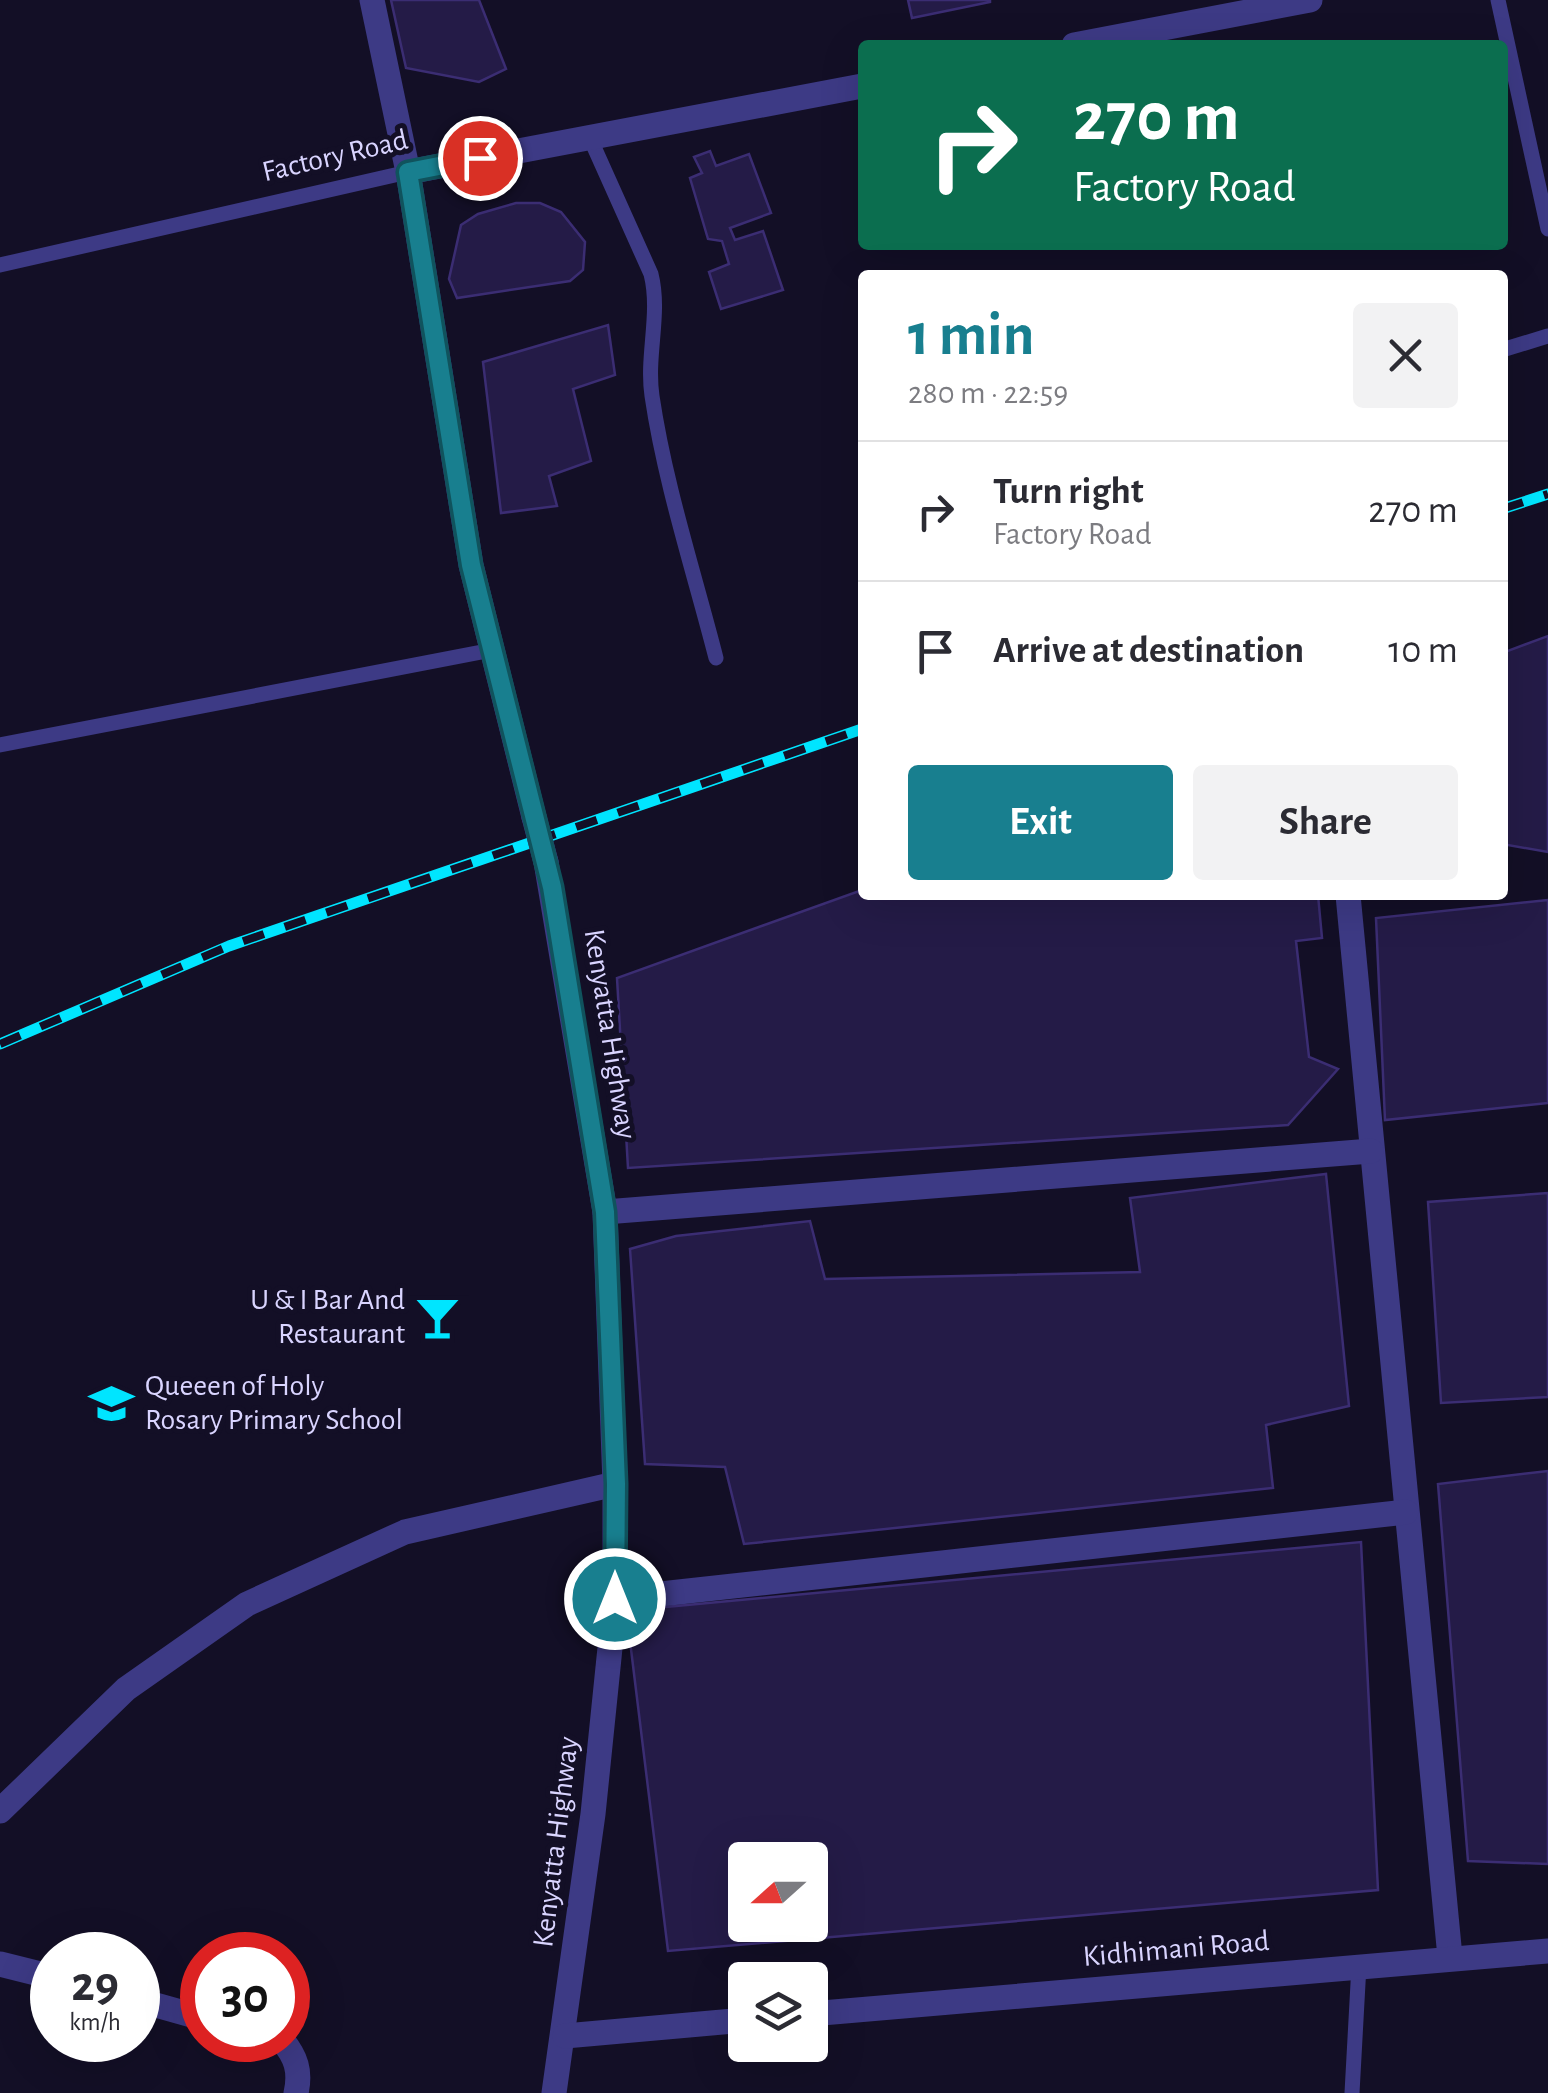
<!DOCTYPE html>
<meta charset="utf-8">
<style>
body{margin:0;font-family:"Alegreya Sans",sans-serif;background:#f2f2f3;color:#2b2b33;height:100vh;display:flex;flex-direction:column;font-size:38px;white-space:nowrap}
*{box-sizing:border-box;margin:0}
p{font-size:32px;color:#7c7c81}
.icon{flex:none;width:55px;height:55px;fill:none;stroke:currentColor;stroke-width:2;stroke-linecap:round;stroke-linejoin:round}
.map{position:relative;flex:1;overflow:hidden}
.details{position:absolute;left:858px;top:270px;width:650px;height:630px;display:flex;flex-direction:column;background:#fff;border-radius:10px;box-shadow:0 10px 40px #0002}
.details>*{flex:none}
.top-card{position:absolute;left:858px;top:40px;width:650px;height:210px;border-radius:10px;box-shadow:0 10px 40px #0002;background:#0b6e4f;color:#fff;overflow:hidden}
.needle{width:65px;rotate:249deg}
.controls{position:absolute;left:728px;top:1842px;display:grid;gap:20px}
.controls a{display:grid;place-items:center;width:100px;height:100px;border-radius:10px;background:#fff;box-shadow:0 10px 40px #0002;font-size:50px}
.speed{position:absolute;left:30px;top:1932px;display:flex;gap:20px;font-size:50px;font-weight:700;text-align:center}
.speed>*{display:grid;place-content:center;width:130px;height:130px;border-radius:50%;background:#fff;box-shadow:0 10px 40px #0002;line-height:1}
.speed small{font-size:25px;font-weight:400}
.speed .limit{border:15px solid #d22;background:#fff;color:#111}
.pin{position:absolute;display:grid;place-items:center;width:85px;height:85px;color:#fff;margin:-42px;border:5px solid #fff;border-radius:50%;box-shadow:0 2px 10px #0007}
.me{position:absolute;width:110px;margin:-55px;rotate:0deg;stroke-linejoin:round;filter:drop-shadow(0 0 8px #0008)}
.turn{display:flex;align-items:center;gap:35px;height:210px;padding:0 50px;font-size:45px}
.turn .icon{width:130px;height:130px;stroke-width:2.5}
.turn b{display:block;font-size:70px;line-height:85px}
.round{display:grid;place-items:center;flex:none;width:105px;height:105px;border-radius:10px;background:#f2f2f3}
.headline{display:flex;align-items:center;justify-content:space-between;height:170px;padding:0 50px}
h1{font-size:60px;font-weight:700;line-height:75px;color:#187f8f}
.cta{display:flex;gap:20px;margin-top:auto;padding:20px 50px}
.cta a{flex:1;height:115px;border-radius:10px;background:#187f8f;color:#fff;font-size:40px;font-weight:700;line-height:115px;text-align:center}
.cta a+a{background:#f2f2f3;color:#2b2b33}
ul{padding:0;list-style:none}
li{display:flex;align-items:center;gap:30px;height:140px;padding:0 50px;border-top:2px solid #e1e1e2}
li div{flex:1}
li b{display:block;font-size:38px}
li em{font-style:normal}
.map>svg:first-child{display:block}
.building{fill:#241b47;stroke:#3b2d73;stroke-width:2.5;fill-rule:evenodd}
.lines{fill:none;stroke-linecap:round;stroke-linejoin:round}
.service{stroke:#3d3a85;stroke-width:15}
.minor{stroke:#3d3a85;stroke-width:25}
.rail-casing{stroke:#00e5ff;stroke-width:11}
.rail{stroke:#130f26;stroke-width:8;stroke-dasharray:22;stroke-linecap:butt}
.minor-bridge{stroke:#3d3a85;stroke-width:25}
.route-casing{stroke:#10535d;stroke-width:25}
.route{stroke:#187f8f;stroke-width:18}
.labels{text-anchor:middle;dominant-baseline:central;stroke-width:10;stroke-linejoin:round;paint-order:stroke}
.street-label{font-size:30px;fill:#d9d4ff;stroke:#130f26}
.poi-label{font-size:30px;fill:#d9d4ff;stroke:#130f26;text-anchor:end}
</style>
<div class="map">
<svg width="1548" height="2093" viewBox="0 0 1548 2093">
<rect width="100%" height="100%" fill="#130f26"/>
<g class="building">
<path d="M391 0H479L506 69 479 82 406 68Z"/>
<path d="M908 0H990V2L912 18Z"/>
<path d="M710 151 716 166 749 154 771 213 730 228 735 240 763 231 783 290 721 309 709 272 729 264 722 241 708 239 690 178 702 173 694 157Z"/>
<path d="M516 203H540L561 212 585 242 583 270 570 281 457 298 449 279 461 225 478 214Z"/>
<path d="M608 325 615 375 573 389 591 461 549 476 557 506 501 513 483 362Z"/>
<path d="M1548 636V852L1502 844V653Z"/>
<path d="M862 890V895H1318L1322 938 1296 941 1309 1057 1338 1069 1288 1125 628 1168 617 978Z"/>
<path d="M1548 900V1103L1385 1120 1376 918Z"/>
<path d="M1326 1174 1349 1406 1266 1425 1273 1488 744 1544 725 1467 645 1464 630 1249 676 1236 810 1221 825 1279 1140 1272 1130 1198Z"/>
<path d="M1548 1193V1397L1441 1403 1428 1202Z"/>
<path d="M1548 1471V1864L1468 1861 1438 1484Z"/>
<path d="M1361 1542 1378 1890 668 1951 630 1641 655 1608ZM745 1860H810V1925H745Z"/>
</g>
<g class="lines">
<g class="service">
<path d="M1498 0 1548 229"/>
<path d="M590 138 651 274C661 314 646 355 652 396 665 484 694 572 716 658"/>
<path d="M0 265 408 172"/>
<path d="M1502 350 1548 336"/>
<path d="M0 745 492 650"/>
<path d="M1352 2093 1359 1965"/>
</g>
<g class="minor">
<path d="M372 0 408 172 471 565 534 817"/>
<path d="M1074 45 1310 0"/>
<path d="M408 172 862 86"/>
<path d="M546 862 605 1212 615 1484V1599L593 1814 554 2093"/>
<path d="M1348 895 1450 1957"/>
<path d="M605 1212 1371 1151"/>
<path d="M615 1599 1406 1512"/>
<path d="M0 1811 126 1689 247 1604 405 1532 615 1484"/>
<path d="M0 1964 52 1977"/>
<path d="M138 2000 202 2018"/>
<path d="M810 2014 1548 1951"/>
<path d="M565 2036 745 2020"/>
<path d="M282 2040C296 2057 301 2071 296 2093"/>
</g>
<defs>
<g id="rail">
<path d="M1502 509 1548 494"/>
<path d="M0 1044 229 946 862 729"/>
</g>
</defs>
<use href="#rail" class="rail-casing"/>
<use href="#rail" class="rail"/>
<path class="minor-bridge" d="M534 817 546 862"/>
</g>
<g class="lines">
<defs>
<path id="route" d="M480 158 408 172 471 565 552 887 605 1212 616 1484 615 1599"/>
</defs>
<use href="#route" class="route-casing"/>
<use href="#route" class="route"/>
</g>
<defs>
<symbol id="bar-bare" viewBox="-9 -9 18 18"><path d="M-6-5H6L.8 .8V4.5H3.5V6h-7V4.5H-.8V.8Z" fill="#00e5ff" stroke="#130f26" stroke-width="2.5" paint-order="stroke"/></symbol>
<symbol id="school-bare" viewBox="-9 -9 18 18"><path d="M0-5L7-2L0 1L-7-2ZM-4 1L0 2.5L4 1V4Q0 6-4 4Z" fill="#00e5ff" stroke="#130f26" stroke-width="2.5" paint-order="stroke"/></symbol>
</defs>
<g fill-rule="evenodd">
<use href="#bar-bare" x="406" y="1286" width="63" height="63"/>
<use href="#school-bare" x="80" y="1372" width="63" height="63"/>
</g>
<g class="labels">
<g class="street-label">
<text transform="translate(335 156) rotate(-13)">Factory Road</text>
<text transform="translate(610 1034) rotate(81)">Kenyatta Highway</text>
<text transform="translate(556 1842) rotate(-83)">Kenyatta Highway</text>
<text transform="translate(1176 1949) rotate(-5)">Kidhimani Road</text>
</g>
<g class="poi-label">
<text x="405" y="1300">U &amp; I Bar And<tspan x="405" dy="34">Restaurant</tspan></text>
<text x="145" y="1386" text-anchor="start">Queeen of Holy<tspan x="145" dy="34">Rosary Primary School</tspan></text>
</g>
</g>
</svg>
<div class="controls">
<a><svg class="needle" viewBox="-14 -14 28 28"><path d="M0-13l5 13h-10z" fill="#e53935"/><path d="M0 13l5-13h-10z" fill="#7c7c81"/></svg></a>
<a><svg class="icon" aria-label="layers" viewBox="0 0 24 24"><path d="M12 4l9 5-9 5-9-5zM3 14l9 5 9-5"/></svg></a>
</div>
<div class="speed"><div>29<small>km/h</small></div><div class="limit">30</div></div>
<div class="pin" style="left:480px;top:158px;background:#d93025"><svg class="icon" aria-label="arrive" viewBox="0 0 24 24"><path d="M6 21V4h12l-3 4 3 4H6"/></svg></div>
<svg class="me" style="left:615px;top:1599px" viewBox="-20 -20 40 40"><circle r="17" fill="#187f8f" stroke="#fff" stroke-width="3"/><path d="M0-11L8 9 0 5-8 9z" fill="#fff"/></svg>
<div class="top-card">
<div class="turn"><svg class="icon" aria-label="right" viewBox="0 0 24 24"><path d="M7 20v-9h11M14 6l5 5-5 5"/></svg><div><b>270 m</b>Factory Road</div></div>
</div>
<section class="details">
<div class="headline"><div><h1>1 min</h1><p>280 m · 22:59</p></div><a class="round"><svg class="icon" aria-label="close" viewBox="0 0 24 24"><path d="M6 6l12 12M18 6L6 18"/></svg></a></div>
<ul>
<li><svg class="icon" aria-label="right" viewBox="0 0 24 24"><path d="M7 20v-9h11M14 6l5 5-5 5"/></svg><div><b>Turn right</b><p>Factory Road</p></div><em>270 m</em></li>
<li><svg class="icon" aria-label="arrive" viewBox="0 0 24 24"><path d="M6 21V4h12l-3 4 3 4H6"/></svg><div><b>Arrive at destination</b></div><em>10 m</em></li>
</ul>
<div class="cta"><a>Exit</a><a>Share</a></div>
</section>
</div>
